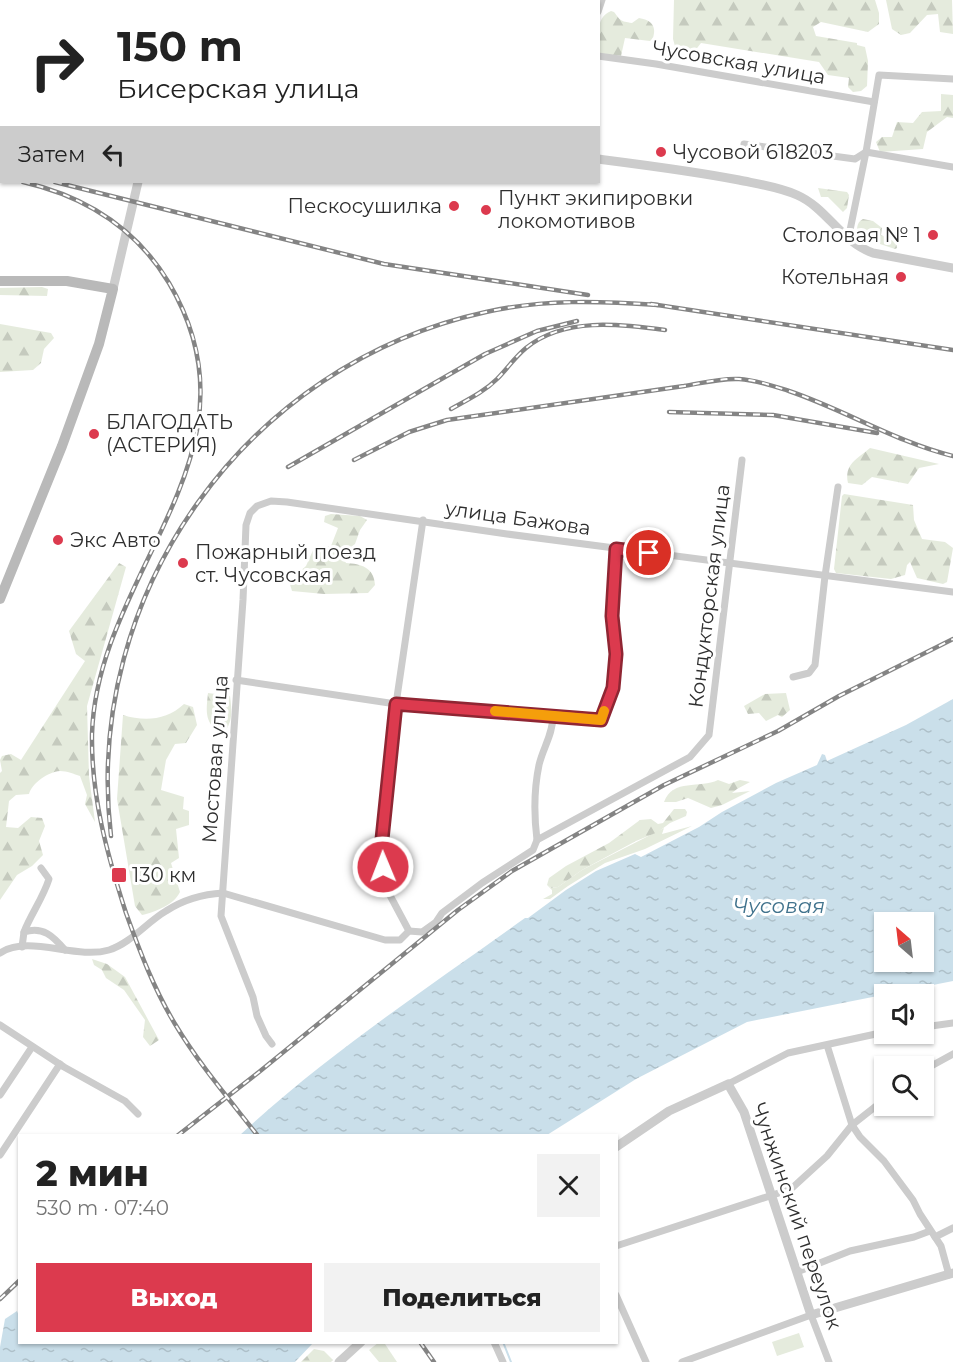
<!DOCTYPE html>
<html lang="ru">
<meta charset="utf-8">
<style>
body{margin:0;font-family:Montserrat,sans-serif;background:#f2f2f2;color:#222;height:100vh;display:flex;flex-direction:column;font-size:22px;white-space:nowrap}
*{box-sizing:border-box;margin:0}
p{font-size:20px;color:#767676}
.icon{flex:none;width:33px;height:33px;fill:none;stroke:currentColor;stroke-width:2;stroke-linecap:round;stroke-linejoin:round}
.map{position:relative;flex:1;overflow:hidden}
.details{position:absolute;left:18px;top:1134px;width:600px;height:210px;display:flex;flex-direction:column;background:#fff;border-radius:0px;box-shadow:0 2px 4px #0004}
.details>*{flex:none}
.top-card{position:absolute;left:0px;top:0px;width:600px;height:183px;box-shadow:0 2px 4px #0004;background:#fff;color:#222;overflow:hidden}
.needle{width:39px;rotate:332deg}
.tools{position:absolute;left:874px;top:912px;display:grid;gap:12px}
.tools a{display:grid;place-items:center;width:60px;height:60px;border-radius:0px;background:#fff;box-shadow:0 2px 4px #0004;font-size:30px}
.pin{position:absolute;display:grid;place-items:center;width:51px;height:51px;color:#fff;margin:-26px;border:3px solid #fff;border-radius:50%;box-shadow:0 2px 6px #0007}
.me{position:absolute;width:66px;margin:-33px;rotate:359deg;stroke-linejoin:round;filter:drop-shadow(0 0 4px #0008)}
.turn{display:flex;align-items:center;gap:21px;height:126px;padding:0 18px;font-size:27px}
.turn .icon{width:78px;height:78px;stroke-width:2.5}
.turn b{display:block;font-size:42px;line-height:51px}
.then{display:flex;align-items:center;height:57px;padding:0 18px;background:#0003;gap:12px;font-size:22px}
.round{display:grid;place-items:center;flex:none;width:63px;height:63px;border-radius:0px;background:#f2f2f2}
.overview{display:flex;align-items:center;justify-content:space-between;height:102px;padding:0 18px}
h1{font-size:36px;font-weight:800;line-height:45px}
.button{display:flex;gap:12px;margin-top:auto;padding:12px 18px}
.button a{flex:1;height:69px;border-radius:0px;background:#dc3a4e;color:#fff;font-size:24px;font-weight:800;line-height:69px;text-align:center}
.button a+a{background:#f2f2f2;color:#222}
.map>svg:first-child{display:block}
.green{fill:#e5ebdd}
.forest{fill:url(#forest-firs)}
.water{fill:url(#water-ripples);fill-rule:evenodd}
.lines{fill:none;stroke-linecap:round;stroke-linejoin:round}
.stream{stroke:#cadfea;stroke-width:2}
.minor{stroke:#ccc;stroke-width:7}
.tertiary{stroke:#ccc;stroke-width:9}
.secondary{stroke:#b9b9b9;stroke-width:10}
.rail-casing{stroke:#848484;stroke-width:4.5}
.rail{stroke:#fff;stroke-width:2;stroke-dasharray:7;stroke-linecap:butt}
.route-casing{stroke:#8f2633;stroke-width:15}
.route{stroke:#dc3a4e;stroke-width:10}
.slow{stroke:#f59e0b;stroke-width:10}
.poi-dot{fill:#dc3a4e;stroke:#fff;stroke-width:2}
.labels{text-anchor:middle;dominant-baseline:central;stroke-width:6;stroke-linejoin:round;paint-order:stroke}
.street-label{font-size:20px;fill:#2f2f2f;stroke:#fff}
.poi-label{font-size:20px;fill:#2f2f2f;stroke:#fff;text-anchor:start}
.water-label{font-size:21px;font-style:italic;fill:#41738d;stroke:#fff}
</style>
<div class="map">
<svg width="953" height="1362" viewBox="0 0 953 1362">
<defs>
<pattern id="forest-firs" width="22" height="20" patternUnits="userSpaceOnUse" patternTransform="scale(1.5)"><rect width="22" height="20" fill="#e5ebdd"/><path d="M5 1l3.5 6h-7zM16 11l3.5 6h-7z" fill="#c5cabe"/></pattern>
<pattern id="water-ripples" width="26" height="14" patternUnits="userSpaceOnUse" patternTransform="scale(1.5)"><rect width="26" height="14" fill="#cadfea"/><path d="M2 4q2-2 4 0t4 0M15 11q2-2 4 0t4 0" fill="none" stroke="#aec0c9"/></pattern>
</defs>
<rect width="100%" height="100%" fill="#fff"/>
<g class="green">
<path d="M692 826 645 849 605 863 568 886 550 899H543L552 894V890L547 885 551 888 558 887 582 870 664 828 662 834Z"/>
<path d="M799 1333 804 1347 777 1356 772 1342Z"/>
<path d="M378 1343 385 1344 397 1362H379L369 1350Z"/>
</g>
<g class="forest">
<path d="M82 0H238L239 1H81Z"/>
<path d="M674 0H875L879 13V24L868 32 821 22 813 27 816 36 857 43V45L865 47 868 61 867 86 861 91 853 92 848 87 849 78 828 75 819 62 701 43 694 52 676 50 673 39Z"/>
<path d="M886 0H952L953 34 940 32 938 14 927 15 910 33 901 35 892 29Z"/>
<path d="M611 11 614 12C621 21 620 21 632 23L639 18C651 20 657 26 653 38L650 41 625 38 621 56 599 54C599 39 594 18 611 11Z"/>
<path d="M941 94 953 95V118L947 117 927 132 923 149 880 152 876 142 882 137H892L897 122 913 123 922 112 941 111Z"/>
<path d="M818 188 847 192 849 195 847 208 843 212 828 197H821Z"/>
<path d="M863 219 873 221 882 228 881 235 896 242 897 248 895 249 859 237C856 231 856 222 863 219Z"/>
<path d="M42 287 48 289 47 296 0 295V288Z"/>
<path d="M0 324 51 333 54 338 44 349 41 363 33 370 0 372Z"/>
<path d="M870 448 939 464 919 468 908 484 872 477 862 485 848 483C844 464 857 459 870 448Z"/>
<path d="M844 494 913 505 914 520 922 539 945 542 953 548 947 582 943 584 917 578 910 562 907 565 905 575 891 579 836 573 834 569 842 496Z"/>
<path d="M331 514 360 516 367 520 360 530 355 544 341 554 346 563C361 564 374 567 375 585L368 593 324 594 292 591 289 581 306 566 314 548 331 546 338 528 324 522 325 516Z"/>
<path d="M119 563 126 567 87 706 89 776 95 822 85 804 87 795 80 776C74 774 67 771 60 771 48 772 32 783 29 794L16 795 9 801 6 827 18 828 31 817 42 818 45 826 39 841 43 855 32 866 17 875 0 900V773L2 771 0 760 2 756 11 754 21 760 85 661 76 654 69 631Z"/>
<path d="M208 693 230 696C232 712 233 722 223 734 204 724 206 712 208 693Z"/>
<path d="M786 693 790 710 782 717 778 715 766 721 759 713 748 714 744 706 765 694Z"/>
<path d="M184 704 193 707 197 725 186 743 175 744 166 760 161 790 184 797 183 809 189 811V825L176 829 179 858 171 863 180 892C174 905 155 912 142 915L135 906 117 799 123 715C145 722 167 720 184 704Z"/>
<path d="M718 780 729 784 740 780 750 782 737 789 732 793 750 791 722 805 711 808 688 798 676 802H664C673 778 700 789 718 780Z"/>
<path d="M674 809H685L687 812 686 816 670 823 658 832 636 841 582 870 558 887 551 888 547 885 549 878 566 866 609 843 640 820 651 819 658 824 663 823Z"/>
<path d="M92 959 107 964 125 977 159 1040 150 1046 143 1037 145 1020 124 990 106 978 102 970 94 965Z"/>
<path d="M314 1349 324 1351 333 1360 331 1362H301Z"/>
</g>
<g class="water">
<path d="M953 699V981L747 1022 636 1079 547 1135H240C327 1054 429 987 525 918H528L566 890 596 871 635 854 641 857 699 827 722 812 776 783 817 765 822 754 825 755 827 761 906 725ZM885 922H924V962H885Z"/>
<path d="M17 1311 19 1316 20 1342 313 1343 295 1362H0V1347L5 1319Z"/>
</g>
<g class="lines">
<path class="stream" d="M503 1342 511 1362"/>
<g class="minor">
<path d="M598 12 602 0"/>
<path d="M598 56 656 64 874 102"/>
<path d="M0 92 2 93"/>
<path d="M744 144 855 159 866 152 953 167"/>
<path d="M848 240 866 152 879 75 953 79"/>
<path d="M793 677 809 673 815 665 825 576 838 487"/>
<path d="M236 680 396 704 601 720 613 688 616 654 612 616 616 549"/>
<path d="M537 840C534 816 534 789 539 765 543 748 553 734 553 716"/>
<path d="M409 931 385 886 381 849 396 704 423 520"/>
<path d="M24 932C31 914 43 898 49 879L41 868"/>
<path d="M22 947 24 932C43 926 53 936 65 950"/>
<path d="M0 953C29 934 75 960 109 950 131 943 147 922 166 911 183 900 204 894 223 893L385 940H400L409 931 422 932 436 922 442 913 482 883 533 850 537 840 690 757 709 735 742 460"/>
<path d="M0 1025 64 1067 125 1101 138 1114"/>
<path d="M924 1027 953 1023"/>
<path d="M272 1044 266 1036 257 1016 253 997 221 916 243 600 246 525 250 513 257 506 271 501 287 502 507 534 953 592"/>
<path d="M827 1045 852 1125 860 1137 884 1161 913 1200 920 1214 941 1246 949 1275"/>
<path d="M924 1070 953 1054"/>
<path d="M728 1084 788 1053 885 1032"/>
<path d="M0 1095 32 1047"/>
<path d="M0 1155 60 1064"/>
<path d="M935 1237 953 1228"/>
<path d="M616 1246 791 1189 827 1156 852 1125 885 1099"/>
<path d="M797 1272 850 1251 914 1237 930 1231"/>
<path d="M616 1295 646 1362"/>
<path d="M494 1342 503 1362"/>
<path d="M682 1362 811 1315 829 1362"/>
</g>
<g class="tertiary">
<path d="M598 159C645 165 693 171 739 180 758 184 779 187 797 195 827 208 841 242 873 253L953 268"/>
<path d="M113 289 138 182"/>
<path d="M616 1147 669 1111 728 1084 744 1112 811 1315 953 1273"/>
<path d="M339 1362 361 1342"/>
</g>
<path class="secondary" d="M0 281H67L113 289 99 344 62 446 0 599"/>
<defs>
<g id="rail">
<path d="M0 150 2 151"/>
<path d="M0 168H2"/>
<path d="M23 182C84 196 136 228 169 283 270 454 97 570 92 734 91 796 107 854 126 913 140 952 154 989 175 1024 199 1064 229 1099 258 1136"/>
<path d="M55 182 384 264 588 295"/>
<path d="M651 304 953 350"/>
<path d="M451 409C467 400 484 392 497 379 507 369 515 357 526 348 564 317 620 324 665 330"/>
<path d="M669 412 773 415 877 433"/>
<path d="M354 460 409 432 447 420 684 386C702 383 721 378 739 379 757 380 773 386 789 391 845 410 896 442 953 456"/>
<path d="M288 467 485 354 537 331 577 321"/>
<path d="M111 836C82 593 247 364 486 312 543 299 600 301 658 305"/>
<path d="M177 1136 259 1072 458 910 512 871 664 785 778 731 839 696 953 639"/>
<path d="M0 1299 20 1280"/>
<path d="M420 1342 434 1362"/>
</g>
</defs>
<use href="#rail" class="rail-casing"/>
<use href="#rail" class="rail"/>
</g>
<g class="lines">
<defs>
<path id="route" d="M383 867 381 849 396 704 601 720 613 688 616 654 612 616 616 549 649 553"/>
</defs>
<use href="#route" class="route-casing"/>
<use href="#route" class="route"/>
<path class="slow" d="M495 711 601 720 604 711"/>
</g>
<g class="poi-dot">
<circle cx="661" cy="152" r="6"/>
<circle cx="454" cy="206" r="6"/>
<circle cx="486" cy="210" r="6"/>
<circle cx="933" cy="235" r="6"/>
<circle cx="901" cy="277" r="6"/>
<circle cx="94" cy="434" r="6"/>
<circle cx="58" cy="540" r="6"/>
<circle cx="183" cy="563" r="6"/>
<rect x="111" y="867" width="16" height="16" rx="3"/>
</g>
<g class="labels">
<g class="street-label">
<text transform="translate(739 62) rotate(10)">Чусовская улица</text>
<text transform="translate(518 518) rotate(8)">улица Бажова</text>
<text transform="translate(709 596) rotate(-83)">Кондукторская улица</text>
<text transform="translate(215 759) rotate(-86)">Мостовая улица</text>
<text transform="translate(797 1216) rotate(71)">Чунжинский переулок</text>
</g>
<g class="poi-label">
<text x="673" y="152">Чусовой 618203</text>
<text x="498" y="198">Пункт экипировки<tspan x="498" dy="23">локомотивов</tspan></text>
<text x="442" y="206" text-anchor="end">Пескосушилка</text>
<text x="921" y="235" text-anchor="end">Столовая № 1</text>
<text x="889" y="277" text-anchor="end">Котельная</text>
<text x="106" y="422">БЛАГОДАТЬ<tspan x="106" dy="23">(АСТЕРИЯ)</tspan></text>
<text x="70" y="540">Экс Авто</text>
<text x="195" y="552">Пожарный поезд<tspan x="195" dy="23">ст. Чусовская</tspan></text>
<text x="132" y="875">130 км</text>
</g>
<g class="water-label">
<text x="779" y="905">Чусовая</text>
</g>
</g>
</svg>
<div class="tools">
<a><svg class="needle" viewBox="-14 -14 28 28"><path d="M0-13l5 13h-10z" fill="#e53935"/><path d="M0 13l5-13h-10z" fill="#767676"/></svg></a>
<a><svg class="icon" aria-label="sound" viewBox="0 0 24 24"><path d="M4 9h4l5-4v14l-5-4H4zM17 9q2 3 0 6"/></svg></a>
<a><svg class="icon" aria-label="search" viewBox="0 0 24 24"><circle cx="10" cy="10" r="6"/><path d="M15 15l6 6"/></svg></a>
</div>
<div class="pin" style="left:649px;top:553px;background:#d93025"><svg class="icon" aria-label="arrive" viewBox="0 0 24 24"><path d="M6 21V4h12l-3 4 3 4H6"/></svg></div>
<svg class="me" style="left:383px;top:867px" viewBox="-20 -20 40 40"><circle r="17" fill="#dc3a4e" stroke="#fff" stroke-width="3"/><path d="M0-11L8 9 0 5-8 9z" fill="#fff"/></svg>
<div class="top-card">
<div class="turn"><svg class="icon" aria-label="right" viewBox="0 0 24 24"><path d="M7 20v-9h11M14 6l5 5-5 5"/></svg><div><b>150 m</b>Бисерская улица</div></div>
<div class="then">Затем<svg class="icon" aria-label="left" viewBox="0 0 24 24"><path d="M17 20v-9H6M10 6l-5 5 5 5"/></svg></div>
</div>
<section class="details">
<div class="overview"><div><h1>2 мин</h1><p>530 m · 07:40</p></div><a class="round"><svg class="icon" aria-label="close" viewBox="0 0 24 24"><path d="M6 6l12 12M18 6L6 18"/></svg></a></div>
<div class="button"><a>Выход</a><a>Поделиться</a></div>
</section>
</div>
